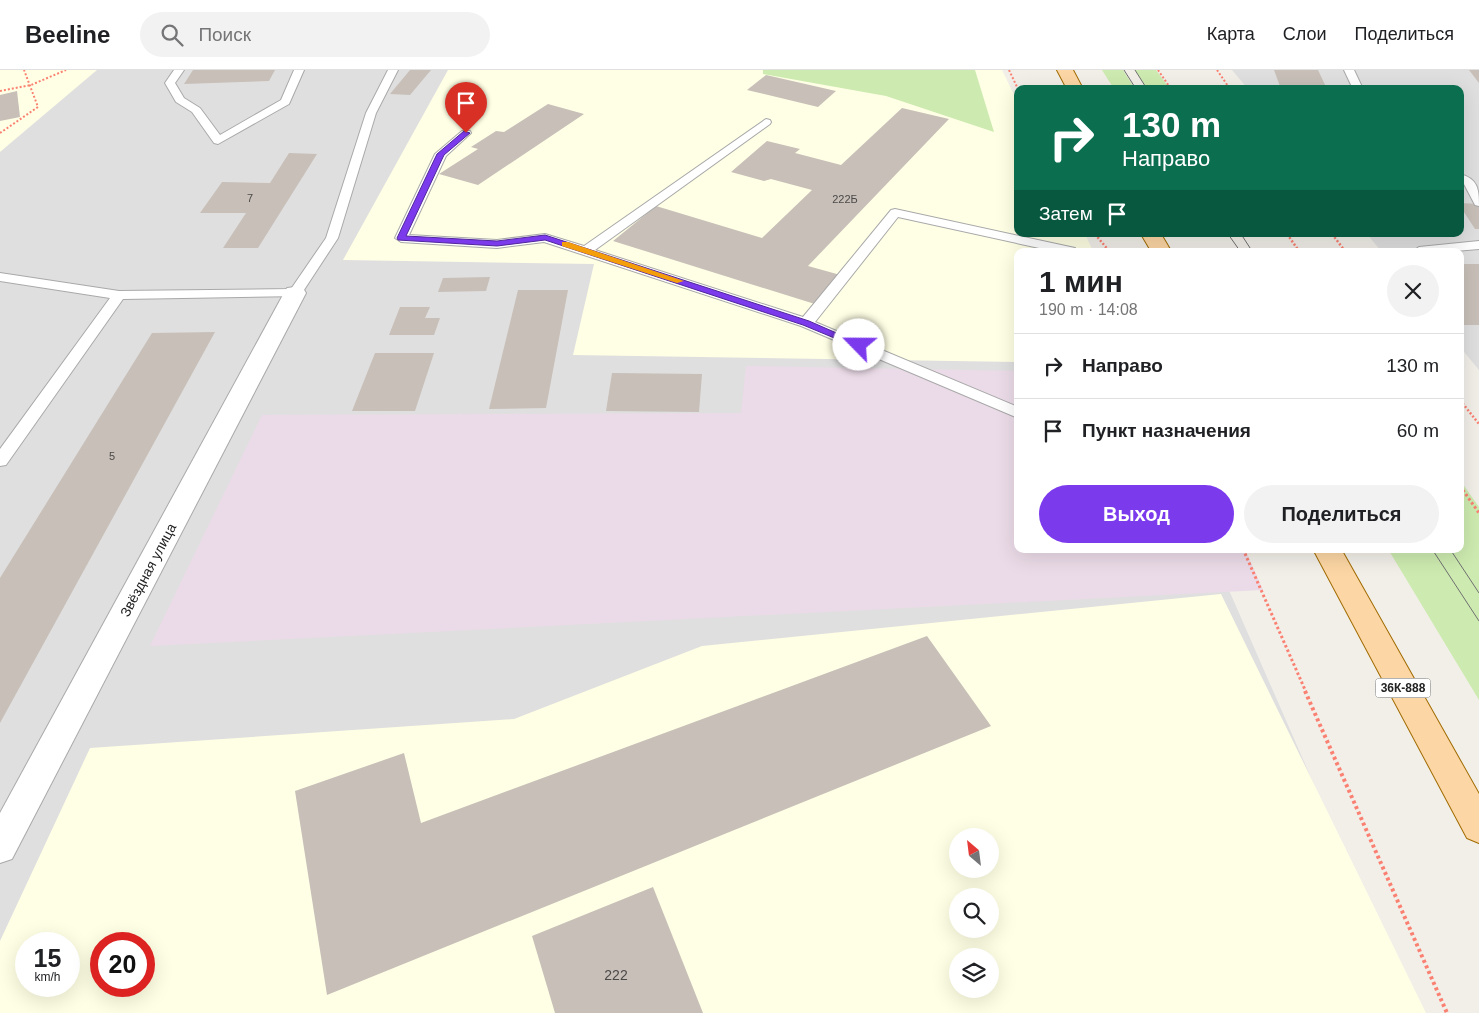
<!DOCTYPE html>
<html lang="ru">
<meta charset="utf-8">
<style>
body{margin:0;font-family:Helvetica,sans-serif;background:#f2f2f2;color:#202124;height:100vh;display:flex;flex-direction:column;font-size:19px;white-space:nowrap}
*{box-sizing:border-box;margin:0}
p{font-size:16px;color:#757577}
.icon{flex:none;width:28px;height:28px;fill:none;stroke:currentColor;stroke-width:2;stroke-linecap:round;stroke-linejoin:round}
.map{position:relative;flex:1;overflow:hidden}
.sheet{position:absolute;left:1014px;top:178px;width:450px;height:305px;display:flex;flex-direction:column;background:#fff;border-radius:10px;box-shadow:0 5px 20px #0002}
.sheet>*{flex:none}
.banner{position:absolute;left:1014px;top:15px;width:450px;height:152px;border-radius:10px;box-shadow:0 5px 20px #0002;background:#0b6e4f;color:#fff;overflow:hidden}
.needle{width:32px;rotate:332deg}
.fabs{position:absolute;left:949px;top:758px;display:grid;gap:10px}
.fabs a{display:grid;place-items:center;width:50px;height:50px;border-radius:50%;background:#fff;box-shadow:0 5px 20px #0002;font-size:25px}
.speed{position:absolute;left:15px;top:862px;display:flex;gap:10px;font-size:25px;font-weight:700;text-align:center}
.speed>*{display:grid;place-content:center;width:65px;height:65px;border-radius:50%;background:#fff;box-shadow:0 5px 20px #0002;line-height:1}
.speed small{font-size:12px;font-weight:400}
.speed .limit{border:8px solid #d22;background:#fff;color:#111}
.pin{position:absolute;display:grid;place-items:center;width:42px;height:42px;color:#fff;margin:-51px -21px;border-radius:50% 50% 50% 0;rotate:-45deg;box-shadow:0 0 5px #0007}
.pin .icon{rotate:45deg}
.me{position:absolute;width:55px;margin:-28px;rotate:293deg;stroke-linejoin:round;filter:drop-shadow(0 0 4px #0008)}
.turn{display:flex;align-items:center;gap:18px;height:105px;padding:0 25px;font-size:22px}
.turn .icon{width:65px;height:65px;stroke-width:2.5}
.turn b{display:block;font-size:35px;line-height:42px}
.then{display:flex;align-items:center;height:48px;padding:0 25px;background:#0003;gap:10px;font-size:19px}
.round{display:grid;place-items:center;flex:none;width:52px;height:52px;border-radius:26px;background:#f2f2f2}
.headline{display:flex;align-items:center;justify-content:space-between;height:85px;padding:0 25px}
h1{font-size:30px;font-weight:700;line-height:38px}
.cta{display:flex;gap:10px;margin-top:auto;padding:10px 25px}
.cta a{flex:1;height:58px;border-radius:30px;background:#7c3aed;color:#fff;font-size:20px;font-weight:700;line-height:58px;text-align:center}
.cta a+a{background:#f2f2f2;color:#202124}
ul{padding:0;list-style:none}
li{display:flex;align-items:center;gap:15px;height:65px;padding:0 25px;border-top:1px solid #e0e0e0}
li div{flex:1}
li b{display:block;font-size:19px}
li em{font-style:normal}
header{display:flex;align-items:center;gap:30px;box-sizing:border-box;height:70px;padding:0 25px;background:#fff;border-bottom:1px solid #e0e0e0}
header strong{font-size:24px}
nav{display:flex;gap:28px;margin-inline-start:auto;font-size:18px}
.search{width:350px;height:45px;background:#f2f2f2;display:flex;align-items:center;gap:12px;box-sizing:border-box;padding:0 18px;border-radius:28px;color:#757577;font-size:19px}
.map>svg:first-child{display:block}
.residential{fill:#e0dfdf;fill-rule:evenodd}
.industrial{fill:#ebdbe8}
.education{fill:#ffffe5;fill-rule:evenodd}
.grass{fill:#cdebb0}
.building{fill:#c7bfb8}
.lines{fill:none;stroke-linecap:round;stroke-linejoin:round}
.lane-casing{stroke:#a9a9a9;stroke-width:2}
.street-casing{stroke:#a9a9a9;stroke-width:2}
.primary-casing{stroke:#a06b00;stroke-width:2}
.path-far3{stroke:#fa8072;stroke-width:2;stroke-dasharray:2 2;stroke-linecap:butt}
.path-far2{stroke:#fa8072;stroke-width:2.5;stroke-dasharray:2 2;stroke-linecap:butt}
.path-far1{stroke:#fa8072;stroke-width:3;stroke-dasharray:2.5 2.5;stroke-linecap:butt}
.path{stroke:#fa8072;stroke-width:4;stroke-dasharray:3 3;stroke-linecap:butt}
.lane{fill:#fff;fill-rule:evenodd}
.street{fill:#fff;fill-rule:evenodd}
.primary{fill:#fcd6a4;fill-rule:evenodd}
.tram{stroke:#707070;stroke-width:1}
.route{fill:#7c3aed;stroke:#51269a}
.slow{fill:#f59e0b}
.labels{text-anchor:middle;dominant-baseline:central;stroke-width:4;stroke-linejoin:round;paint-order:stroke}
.number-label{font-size:11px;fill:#4b4948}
.shield{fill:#fff;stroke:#646464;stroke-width:1}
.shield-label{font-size:12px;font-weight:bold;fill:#222}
.street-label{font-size:14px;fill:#222;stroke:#fff}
.near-number-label{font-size:14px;fill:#4b4948}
</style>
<header>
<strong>Beeline</strong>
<div class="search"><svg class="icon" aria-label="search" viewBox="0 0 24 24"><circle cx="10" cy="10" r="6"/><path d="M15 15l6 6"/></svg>Поиск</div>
<nav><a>Карта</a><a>Слои</a><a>Поделиться</a></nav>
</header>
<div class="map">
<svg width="1479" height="943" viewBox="0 0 1479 943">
<rect width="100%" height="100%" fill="#f2efe9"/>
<g class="residential">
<path d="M0 0H1001L1018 164V479H1211L1414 943H0ZM958 766H990V799H958ZM958 826H990V859H958ZM26 874H69V916H26ZM101 874H144V916H101ZM958 886H990V919H958Z"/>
<path d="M1232 0H1479V300L1460 277V181H1381L1367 164H1460V19H1248Z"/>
</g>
<path class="industrial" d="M746 296 1017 301 1018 479H1245L1263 520 150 576 262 345 741 343Z"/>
<g class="education">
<path d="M0 0H97L0 82Z"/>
<path d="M448 0H1002L1017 31 1018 164H1085L1093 181H1018L1017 292 573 285 594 194 343 190Z"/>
<path d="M1221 524 1426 943H0V871L90 678 514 649 702 576ZM958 766H990V799H958ZM958 826H990V859H958ZM26 874H69V916H26ZM101 874H144V916H101ZM958 886H990V919H958Z"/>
</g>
<g class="grass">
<path d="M763 0H975L994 62 886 26 763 4Z"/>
<path d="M1102 0H1123L1135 19H1114Z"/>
<path d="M1135 0H1156L1170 19H1147Z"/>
<path d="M1460 410 1479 437V630L1388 479H1460Z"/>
</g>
<g class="building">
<path d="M193 0H275L269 11 184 14Z"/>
<path d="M410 0H431L410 25 390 24Z"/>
<path d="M1274 0H1318L1327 19H1281Z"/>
<path d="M1469 0H1479V13Z"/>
<path d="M766 5 836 21 818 37 747 20Z"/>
<path d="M17 21 20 47 0 51V25Z"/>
<path d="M548 34 584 44 478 115 439 104 478 79 471 77 496 61 504 62Z"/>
<path d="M902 38 949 49 808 196 844 206 818 235 613 171 656 136 762 168 812 120 771 109 764 111 731 102 767 71 800 79 795 83 841 95Z"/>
<path d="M289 83 317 84 258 178H223L246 143H200L222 112 270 113Z"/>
<path d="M1460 133 1479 134V159H1475L1460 136Z"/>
<rect x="1460" y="194" width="19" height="61"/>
<path d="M490 207 486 221 438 222 443 208Z"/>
<path d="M518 220H568L546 338 489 339Z"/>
<path d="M400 237H430L425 248H440L434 265H389Z"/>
<path d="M215 262 0 653V508L152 263Z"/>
<path d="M375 283H434L415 341H352Z"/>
<path d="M612 303 702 304 699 342 606 341Z"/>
<path d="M927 566 991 656 327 925 295 721 404 683 421 753Z"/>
<path d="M653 817 703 943H555L532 866Z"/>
</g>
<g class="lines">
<defs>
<g id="lane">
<path d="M174 0H184L175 13 184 28 200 38 220 65 281 30 294 0H304L289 34 218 74 214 73 192 42 176 32 165 13Z"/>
<path d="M388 0H398L376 43 338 168 300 226 123 229 6 395 0 396V379L110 228 0 211V203L119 221 291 219 326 168 366 43Z"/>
<path d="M1344 0H1354L1363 19H1353Z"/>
<path d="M766 49 770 50 771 52 770 54 595 180 803 247 891 140 895 139 1075 178 1076 181H1053L898 147 815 252 1018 337V348L801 256 544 172 497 178 401 172 395 168 435 84 462 61H470L471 63 446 86 409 165 497 170 545 164 584 176Z"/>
<path d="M1460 104C1478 109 1479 119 1479 136L1475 135 1464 114 1460 112Z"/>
<path d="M1479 171V179L1455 181H1413L1419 177Z"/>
</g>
<path id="street" d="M295 217 303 218 306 223 12 789 0 793V743L284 223 287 218Z"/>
<g id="primary">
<path d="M1057 0H1073L1083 19H1067Z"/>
<path d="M1141 164H1161L1171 181H1151Z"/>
<path d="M1313 479H1341L1479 724V773L1467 768Z"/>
</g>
</defs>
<use href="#lane" class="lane-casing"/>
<use href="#street" class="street-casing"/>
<use href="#primary" class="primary-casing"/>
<g class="path-far3">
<path d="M1009 0 1018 19"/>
<path d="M1158 0 1171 19"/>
<path d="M1217 0 1230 19"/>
<path d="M0 21 31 15 66 0"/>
<path d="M0 63 38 37 24 0"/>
</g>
<g class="path-far2">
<path d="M1095 164 1109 181"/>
<path d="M1287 164 1299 181"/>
<path d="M1332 164 1345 181"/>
<path d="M1460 330 1479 354"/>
</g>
<g class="path-far1">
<path d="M1460 416 1479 443"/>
<path d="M1243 479 1306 622"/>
</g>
<path class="path" d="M1305 621 1447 943"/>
<use href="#lane" class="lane"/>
<use href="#street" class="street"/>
<use href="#primary" class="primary"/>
<g class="tram">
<path d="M1124 0 1136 19"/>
<path d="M1135 0 1147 19"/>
<path d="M1228 164 1240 181"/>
<path d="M1241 164 1252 181"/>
<path d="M1432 479 1479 551"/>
<path d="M1450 479 1479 523"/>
</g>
</g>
<path class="route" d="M464 61 470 63 444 85 406 166 497 171 545 165 809 251 864 275 862 277H856L803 255 545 170 497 176 398 170 397 168 437 84Z"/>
<path class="slow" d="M562 172H568L684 211 677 213 562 176Z"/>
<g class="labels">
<g class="number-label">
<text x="250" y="128">7</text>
<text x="845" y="129">222Б</text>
<text x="112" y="386">5</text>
</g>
<rect class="shield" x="1375.5" y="608.5" width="55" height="19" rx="4"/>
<g class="shield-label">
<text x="1403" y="618">36К-888</text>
</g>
<g class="street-label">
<text transform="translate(148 500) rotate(-62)">Звёздная улица</text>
</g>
<g class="near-number-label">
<text x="616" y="905">222</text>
</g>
</g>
</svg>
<div class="fabs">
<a><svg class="needle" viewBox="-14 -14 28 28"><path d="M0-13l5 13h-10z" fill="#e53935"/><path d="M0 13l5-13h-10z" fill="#757577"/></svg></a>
<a><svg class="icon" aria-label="search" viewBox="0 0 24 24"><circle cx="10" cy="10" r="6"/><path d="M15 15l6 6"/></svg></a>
<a><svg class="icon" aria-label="layers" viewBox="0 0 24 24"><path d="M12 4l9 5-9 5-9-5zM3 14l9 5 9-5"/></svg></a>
</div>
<div class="speed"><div>15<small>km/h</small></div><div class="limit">20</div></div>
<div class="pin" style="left:466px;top:63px;background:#d93025"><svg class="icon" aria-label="arrive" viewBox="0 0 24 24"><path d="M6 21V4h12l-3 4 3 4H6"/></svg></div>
<svg class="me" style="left:859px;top:275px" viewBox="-20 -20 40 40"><circle r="19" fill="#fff"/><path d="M0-13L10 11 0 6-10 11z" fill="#7c3aed"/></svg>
<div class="banner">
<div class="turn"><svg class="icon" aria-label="right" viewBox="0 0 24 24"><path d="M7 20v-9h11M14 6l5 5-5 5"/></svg><div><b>130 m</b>Направо</div></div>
<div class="then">Затем<svg class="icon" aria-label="arrive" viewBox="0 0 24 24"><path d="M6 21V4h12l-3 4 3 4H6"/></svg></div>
</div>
<section class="sheet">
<div class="headline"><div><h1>1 мин</h1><p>190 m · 14:08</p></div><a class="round"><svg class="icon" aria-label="close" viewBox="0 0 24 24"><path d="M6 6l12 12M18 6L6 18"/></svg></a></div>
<ul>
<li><svg class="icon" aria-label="right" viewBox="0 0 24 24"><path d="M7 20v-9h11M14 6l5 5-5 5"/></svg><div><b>Направо</b></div><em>130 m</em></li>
<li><svg class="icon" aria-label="arrive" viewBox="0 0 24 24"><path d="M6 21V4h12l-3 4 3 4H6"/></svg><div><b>Пункт назначения</b></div><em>60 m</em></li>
</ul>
<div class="cta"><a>Выход</a><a>Поделиться</a></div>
</section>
</div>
